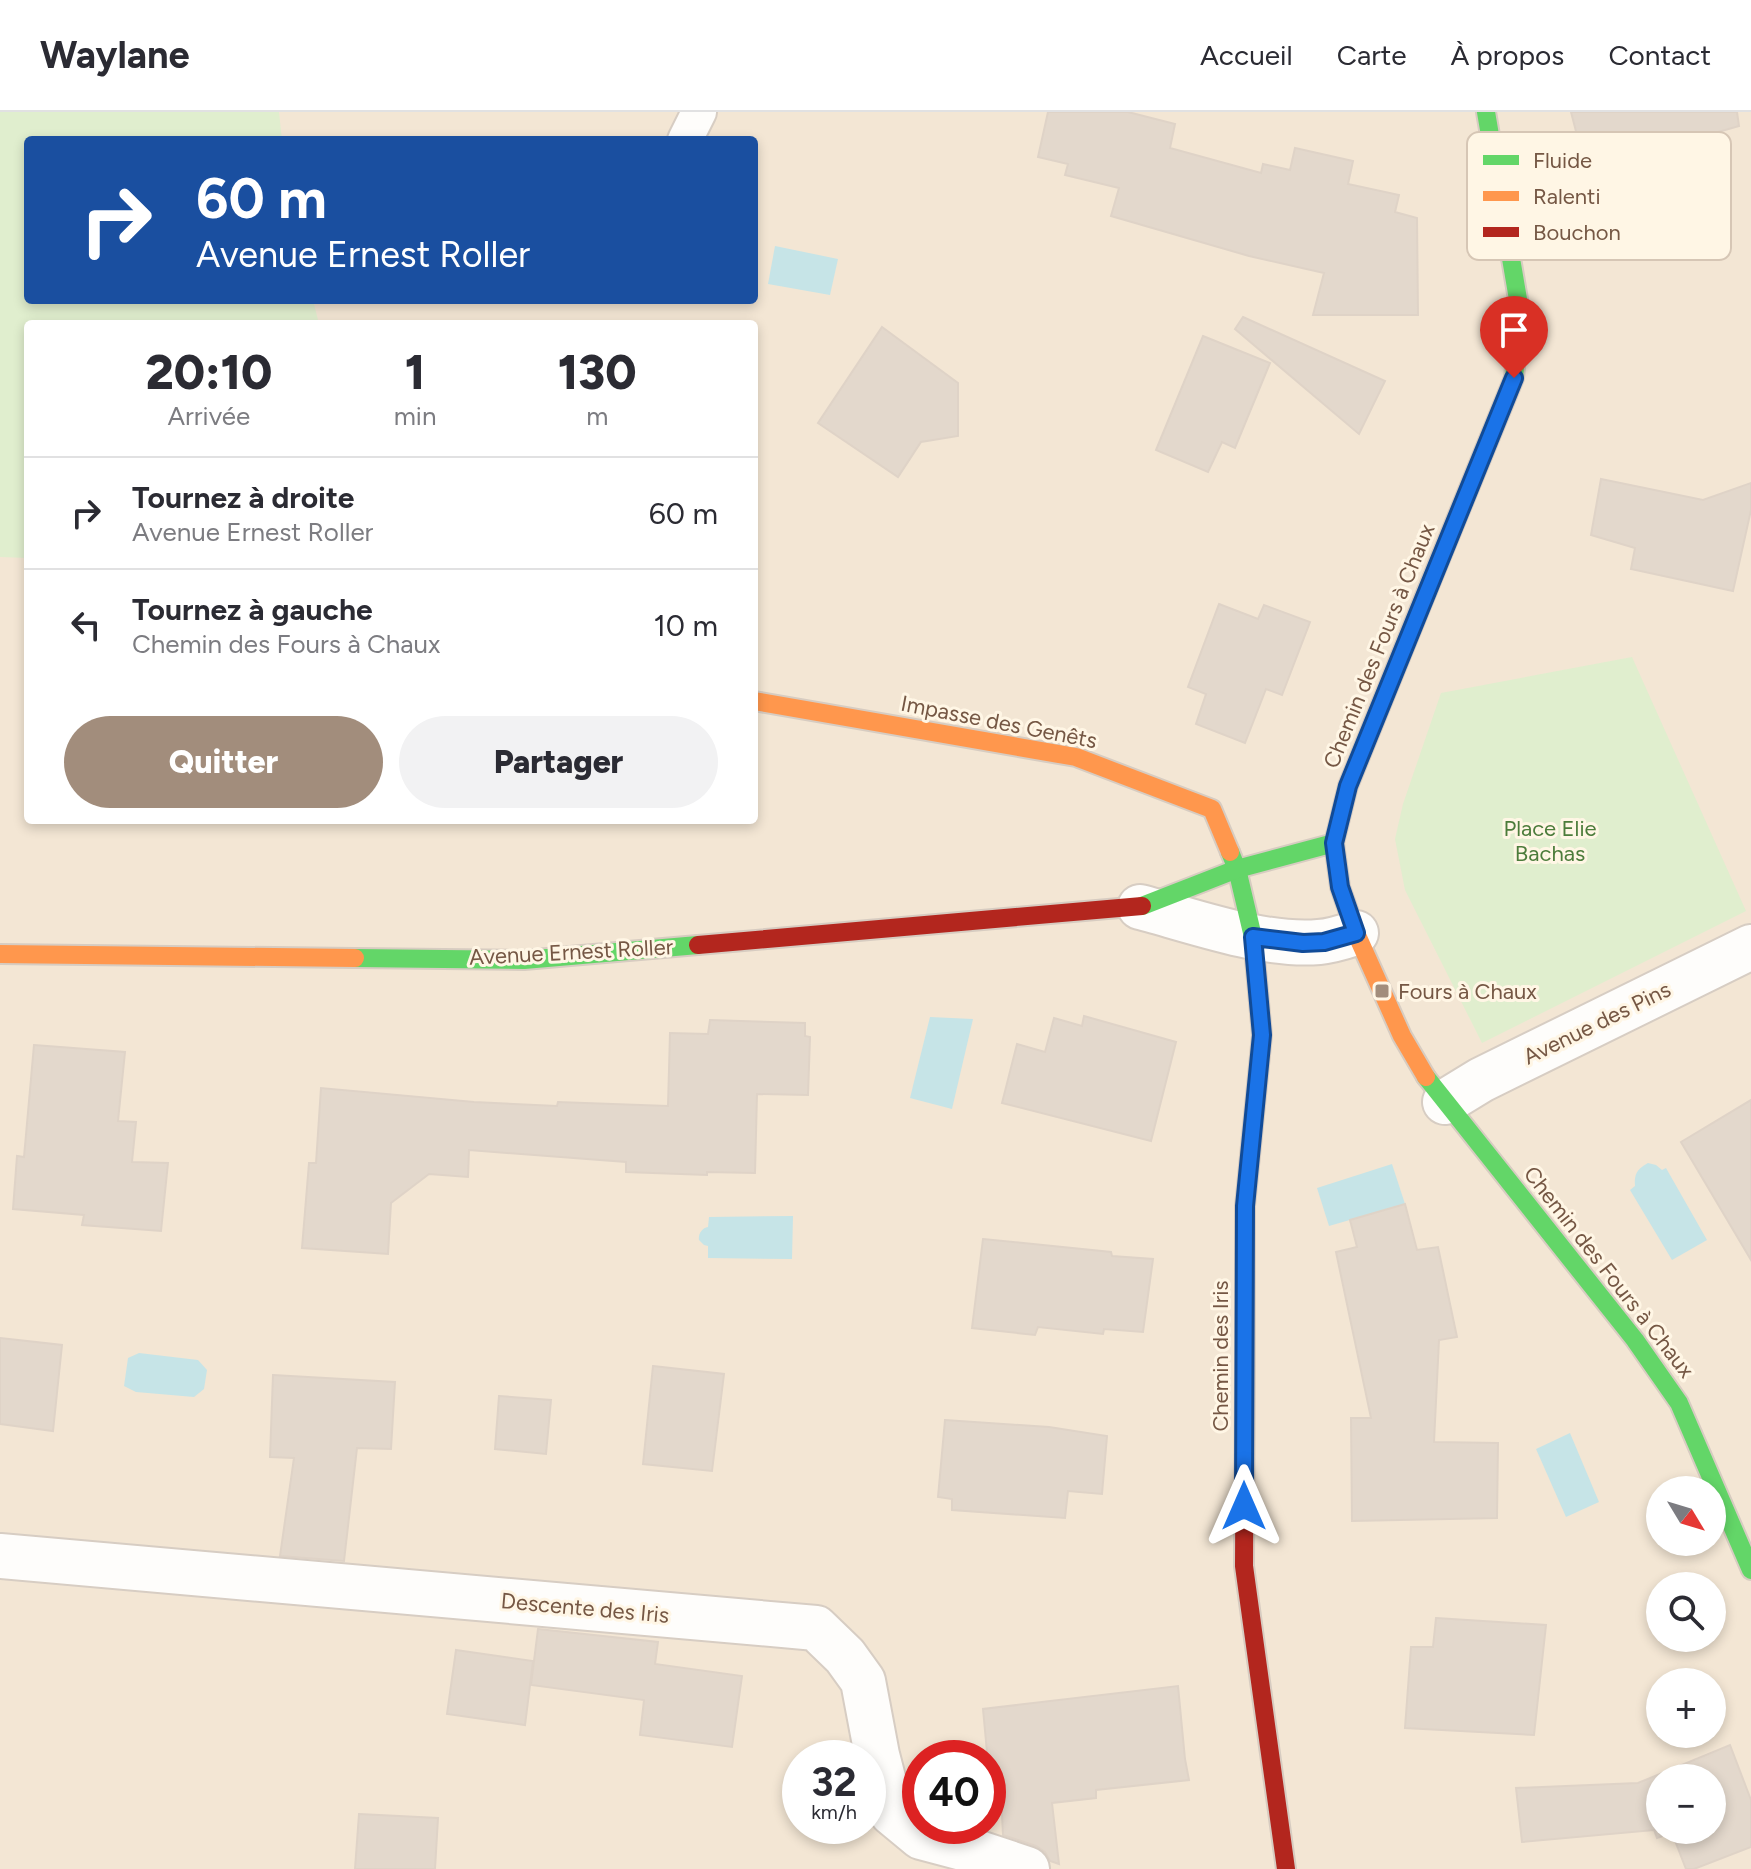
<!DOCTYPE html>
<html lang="fr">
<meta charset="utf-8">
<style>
body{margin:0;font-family:Figtree,sans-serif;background:#f2f2f3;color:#2b2b33;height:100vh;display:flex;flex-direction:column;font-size:30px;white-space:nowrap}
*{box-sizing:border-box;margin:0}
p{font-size:26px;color:#7c7c81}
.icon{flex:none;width:44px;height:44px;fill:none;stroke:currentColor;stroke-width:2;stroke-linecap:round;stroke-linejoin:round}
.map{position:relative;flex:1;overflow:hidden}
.drawer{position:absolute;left:24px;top:208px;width:734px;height:504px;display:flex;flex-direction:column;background:#fff;border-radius:8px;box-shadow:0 4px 12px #0003}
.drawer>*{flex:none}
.hud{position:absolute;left:24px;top:24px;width:734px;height:168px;border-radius:8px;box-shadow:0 4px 12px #0003;background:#1a4fa0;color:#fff;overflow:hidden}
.needle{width:52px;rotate:128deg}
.fabs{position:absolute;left:1646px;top:1364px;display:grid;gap:16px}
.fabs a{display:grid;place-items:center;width:80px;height:80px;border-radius:50%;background:#fff;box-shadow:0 4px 12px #0003;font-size:40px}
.speed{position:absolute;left:782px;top:1628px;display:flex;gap:16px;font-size:40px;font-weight:700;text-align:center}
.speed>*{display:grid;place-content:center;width:104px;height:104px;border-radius:50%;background:#fff;box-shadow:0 4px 12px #0003;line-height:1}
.speed small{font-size:20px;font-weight:400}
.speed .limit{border:12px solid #d22;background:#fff;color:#111}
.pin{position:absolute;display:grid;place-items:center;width:68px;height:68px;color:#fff;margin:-82px -34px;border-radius:50% 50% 50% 0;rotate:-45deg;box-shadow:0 0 8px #0007}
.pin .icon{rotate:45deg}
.me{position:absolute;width:88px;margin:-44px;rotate:0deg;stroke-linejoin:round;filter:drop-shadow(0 0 6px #0008)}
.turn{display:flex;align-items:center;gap:28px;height:168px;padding:0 40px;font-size:36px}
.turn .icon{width:104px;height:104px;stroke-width:2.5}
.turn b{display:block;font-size:56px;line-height:68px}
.eta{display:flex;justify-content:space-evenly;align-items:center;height:136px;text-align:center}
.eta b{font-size:48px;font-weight:800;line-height:56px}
.cta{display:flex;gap:16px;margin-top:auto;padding:16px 40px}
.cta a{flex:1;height:92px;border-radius:48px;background:#a28d7c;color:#fff;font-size:32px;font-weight:800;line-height:92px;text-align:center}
.cta a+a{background:#f2f2f3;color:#2b2b33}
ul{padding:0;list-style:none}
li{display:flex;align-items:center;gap:24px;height:112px;padding:0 40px;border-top:2px solid #e1e1e2}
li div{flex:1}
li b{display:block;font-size:30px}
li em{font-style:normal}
header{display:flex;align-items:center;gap:48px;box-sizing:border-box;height:112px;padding:0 40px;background:#fff;border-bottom:2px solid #e1e1e2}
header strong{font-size:38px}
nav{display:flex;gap:44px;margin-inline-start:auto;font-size:28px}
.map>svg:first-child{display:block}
.residential{fill:#f3e6d4;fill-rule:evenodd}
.green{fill:#e0eece}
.water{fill:#c6e4e7}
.building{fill:#e3d8cc;stroke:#dfd3c7;stroke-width:2;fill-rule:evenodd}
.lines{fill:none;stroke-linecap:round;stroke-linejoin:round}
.lane-casing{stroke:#d7cdc3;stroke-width:38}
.street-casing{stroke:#d7cdc3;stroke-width:48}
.fast-casing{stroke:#d7ccc1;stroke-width:22}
.slow-casing{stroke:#d7ccc1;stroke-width:22}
.jam-casing{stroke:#d7ccc1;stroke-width:22}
.lane{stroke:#fefdfb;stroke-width:34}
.street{stroke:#fefdfb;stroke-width:44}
.fast{stroke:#63d668;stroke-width:18}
.slow{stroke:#ff974d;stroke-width:18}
.jam{stroke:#b3261e;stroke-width:18}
.route-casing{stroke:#114b97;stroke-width:20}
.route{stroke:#1a73e8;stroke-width:14}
.poi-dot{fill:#a28d7c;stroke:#fff6e5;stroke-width:3}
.labels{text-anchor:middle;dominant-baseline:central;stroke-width:6;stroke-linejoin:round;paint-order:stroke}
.street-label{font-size:22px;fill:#755744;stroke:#fff6e5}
.park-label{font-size:22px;fill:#4c7c3b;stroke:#fff6e5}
.poi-label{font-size:22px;fill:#755744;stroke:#fff6e5;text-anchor:start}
.key{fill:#fff6e5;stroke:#d6c6b5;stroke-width:2}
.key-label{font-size:22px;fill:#755744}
</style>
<header>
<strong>Waylane</strong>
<nav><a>Accueil</a><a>Carte</a><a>À propos</a><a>Contact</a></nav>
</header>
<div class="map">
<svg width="1751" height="1757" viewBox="0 0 1751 1757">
<rect width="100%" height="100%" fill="#f6f0e5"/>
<path class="residential" d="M0 0H1751V1757H0ZM28 28H754V188H28ZM28 212H754V708H28ZM1660 1378H1712V1430H1660ZM1660 1474H1712V1526H1660ZM1660 1570H1712V1622H1660ZM800 1646H868V1714H800ZM920 1646H988V1714H920ZM1660 1666H1712V1718H1660Z"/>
<g class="green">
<path d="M0 0H279L282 28H28V188H313L319 212H28V446L0 445Z"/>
<path d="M1632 545 1746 799 1482 931 1405 778 1395 727 1403 692 1441 581Z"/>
</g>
<g class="water">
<path d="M775 134 838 147 830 183 768 172Z"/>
<path d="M930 905 973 907 952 997 910 986Z"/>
<path d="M1648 1051 1656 1053 1662 1058 1666 1056 1707 1128 1672 1148 1630 1078 1635 1074C1634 1062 1637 1057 1648 1051Z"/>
<path d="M1392 1052 1405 1092 1329 1114 1317 1076Z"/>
<path d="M793 1104 792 1147 708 1146V1134L704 1133 699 1128C698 1122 702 1116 708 1115L709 1105Z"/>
<path d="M139 1241 198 1248 207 1258 204 1277 194 1285 136 1280 124 1274 128 1246Z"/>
<path d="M1570 1321 1599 1390 1566 1405 1536 1337Z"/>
</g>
<g class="building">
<path d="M1048 0H1128L1175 12 1170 36 1261 61 1263 52 1290 58 1295 36 1353 49 1348 72 1399 83 1395 100 1417 106 1418 203H1313L1324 161 1249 144 1111 104 1119 76 1065 63 1068 52 1038 45Z"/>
<path d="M1571 0H1737L1739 14 1586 58Z"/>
<path d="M1243 205 1385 269 1359 322 1235 217Z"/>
<path d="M882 215 958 271V324L921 330 898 365 818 311Z"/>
<path d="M1203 224 1270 251 1235 336 1222 330 1208 360 1156 338Z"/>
<path d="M1601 367 1703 388 1751 371V398L1733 479 1631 457 1635 436 1591 423Z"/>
<path d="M1219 492 1258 507 1264 493 1310 510 1282 583 1266 577 1245 631 1196 612 1206 582 1188 575Z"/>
<path d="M1084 904 1176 930 1151 1029 1002 991 1017 932 1045 940 1054 906 1082 914Z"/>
<path d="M710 908 805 911V924L810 925 808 983 757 982 755 1061 707 1060V1063L626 1060V1050L469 1038 468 1065 429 1062 391 1091 388 1142 302 1136 309 1051H316L321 976 474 990 557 994 558 990 668 994 670 921 708 922Z"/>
<path d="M34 933 125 940 118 1009 136 1010 132 1050 168 1051 161 1119 82 1113 84 1103 13 1097 17 1044 24 1045Z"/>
<path d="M1751 988V1148L1681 1030Z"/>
<path d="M1405 1092 1417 1138 1438 1135 1457 1225 1439 1228 1434 1330 1498 1331 1497 1406 1352 1409 1351 1306H1371L1336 1140 1357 1135 1350 1108Z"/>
<path d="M983 1127 1111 1140 1112 1144 1153 1147 1143 1220 1104 1217 1103 1222 1038 1215 1035 1223 972 1216Z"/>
<path d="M0 1226 62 1233 53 1319 0 1312Z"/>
<path d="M653 1254 724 1262 712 1359 643 1352Z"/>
<path d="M273 1263 395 1270 391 1337 357 1336 344 1449 280 1444 294 1346 270 1345Z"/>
<path d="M499 1284 551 1288 546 1342 495 1337Z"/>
<path d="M945 1308 1049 1315 1107 1324 1102 1382 1068 1379 1065 1406 952 1398V1387L938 1385Z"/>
<path d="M1436 1506 1546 1513 1534 1623 1405 1616 1411 1535H1433Z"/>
<path d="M538 1517 658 1530 655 1552 742 1564 732 1635 640 1623 644 1588 531 1573Z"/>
<path d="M456 1538 533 1549 525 1613 447 1602Z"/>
<path d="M1178 1574 1185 1647 1189 1668 1096 1678V1686L1052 1691 1059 1752 1050 1749 1045 1740 1036 1734 1003 1723 1001 1682 991 1683 983 1597Z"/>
<path d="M1730 1633 1751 1688V1735L1694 1757H1686L1672 1721 1657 1726 1654 1718 1522 1730 1516 1676 1638 1671ZM1660 1666H1712V1718H1660Z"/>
<path d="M359 1702 438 1706 435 1757H355Z"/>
</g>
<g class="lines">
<defs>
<path id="lane" d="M685 28 699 0"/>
<g id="street">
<path d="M1140 795C1194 809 1264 835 1319 830 1332 829 1344 825 1356 821"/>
<path d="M1445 990 1481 968 1751 835"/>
<path d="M0 1444 816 1516 845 1544 863 1569 877 1643 892 1701 921 1725 970 1738 1027 1757"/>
</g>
<g id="fast">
<path d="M1427 479 1514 266 1520 199 1486 0"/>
<path d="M1230 740 1237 757 1253 825 1262 923 1245 1094V1257"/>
<path d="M1142 794 1237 757 1334 731"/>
<path d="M355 846 524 848 698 833"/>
<path d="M1426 965 1635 1228 1679 1291 1751 1458"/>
</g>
<g id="slow">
<path d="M754 589 1076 645 1212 697 1230 740"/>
<path d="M0 842 355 846"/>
<path d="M1426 965 1402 924 1356 821 1340 775 1334 731 1348 674 1427 479"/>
</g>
<g id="jam">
<path d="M698 833 1142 794"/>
<path d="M1245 1257 1244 1454 1286 1757"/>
</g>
</defs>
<use href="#lane" class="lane-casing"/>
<use href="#street" class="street-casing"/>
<use href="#fast" class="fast-casing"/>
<use href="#slow" class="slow-casing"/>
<use href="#jam" class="jam-casing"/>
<use href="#lane" class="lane"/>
<use href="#street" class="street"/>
<use href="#fast" class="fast"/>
<use href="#slow" class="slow"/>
<use href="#jam" class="jam"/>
</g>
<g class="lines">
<defs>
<path id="route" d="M1244 1394 1245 1094 1262 923 1253 825 1303 831 1324 830 1356 821 1340 775 1334 731 1348 674 1514 266"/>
</defs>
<use href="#route" class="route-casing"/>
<use href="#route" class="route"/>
</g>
<rect class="poi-dot" x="1374" y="871" width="16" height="16" rx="4"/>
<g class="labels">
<g class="street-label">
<text transform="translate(1379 534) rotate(-68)">Chemin des Fours à Chaux</text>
<text transform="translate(999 610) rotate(11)">Impasse des Genêts</text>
<text transform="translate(571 840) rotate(-3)">Avenue Ernest Roller</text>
<text transform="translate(1597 911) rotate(-26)">Avenue des Pins</text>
<text transform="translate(1609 1160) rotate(52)">Chemin des Fours à Chaux</text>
<text transform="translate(1220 1244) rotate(-90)">Chemin des Iris</text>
<text transform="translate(585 1496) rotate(5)">Descente des Iris</text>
</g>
<g class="park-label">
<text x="1550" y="716">Place Elie<tspan x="1550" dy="25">Bachas</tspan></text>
</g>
<g class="poi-label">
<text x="1398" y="879">Fours à Chaux</text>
</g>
</g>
<rect x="1467" y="20" width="264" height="128" rx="12" class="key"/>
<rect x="1483" y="43" width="36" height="10" fill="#63d668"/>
<rect x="1483" y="79" width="36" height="10" fill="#ff974d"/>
<rect x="1483" y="115" width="36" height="10" fill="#b3261e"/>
<g class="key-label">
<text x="1533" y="56">Fluide</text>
<text x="1533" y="92">Ralenti</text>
<text x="1533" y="128">Bouchon</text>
</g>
</svg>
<div class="fabs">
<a><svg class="needle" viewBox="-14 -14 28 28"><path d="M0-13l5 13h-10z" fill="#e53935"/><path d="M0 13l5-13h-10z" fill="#7c7c81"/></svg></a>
<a><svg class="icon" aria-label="search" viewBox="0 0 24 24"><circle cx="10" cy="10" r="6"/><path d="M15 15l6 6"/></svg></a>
<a>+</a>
<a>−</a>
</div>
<div class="speed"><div>32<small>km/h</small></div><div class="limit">40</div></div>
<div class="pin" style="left:1514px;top:266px;background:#d93025"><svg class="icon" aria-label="arrive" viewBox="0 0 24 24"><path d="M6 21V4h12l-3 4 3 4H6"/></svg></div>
<svg class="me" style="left:1244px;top:1394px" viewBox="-20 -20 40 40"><path d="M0-17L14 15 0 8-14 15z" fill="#1a73e8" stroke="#fff" stroke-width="4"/></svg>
<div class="hud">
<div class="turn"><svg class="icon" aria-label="right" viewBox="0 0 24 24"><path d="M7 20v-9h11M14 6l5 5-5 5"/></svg><div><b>60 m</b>Avenue Ernest Roller</div></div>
</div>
<section class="drawer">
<div class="eta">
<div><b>20:10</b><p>Arrivée</p></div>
<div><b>1</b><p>min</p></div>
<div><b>130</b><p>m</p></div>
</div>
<ul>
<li><svg class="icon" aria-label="right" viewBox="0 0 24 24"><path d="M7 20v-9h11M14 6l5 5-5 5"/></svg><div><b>Tournez à droite</b><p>Avenue Ernest Roller</p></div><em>60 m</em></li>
<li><svg class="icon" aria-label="left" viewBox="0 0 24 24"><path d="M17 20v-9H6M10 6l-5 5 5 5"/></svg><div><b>Tournez à gauche</b><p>Chemin des Fours à Chaux</p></div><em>10 m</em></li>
</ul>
<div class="cta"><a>Quitter</a><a>Partager</a></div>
</section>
</div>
